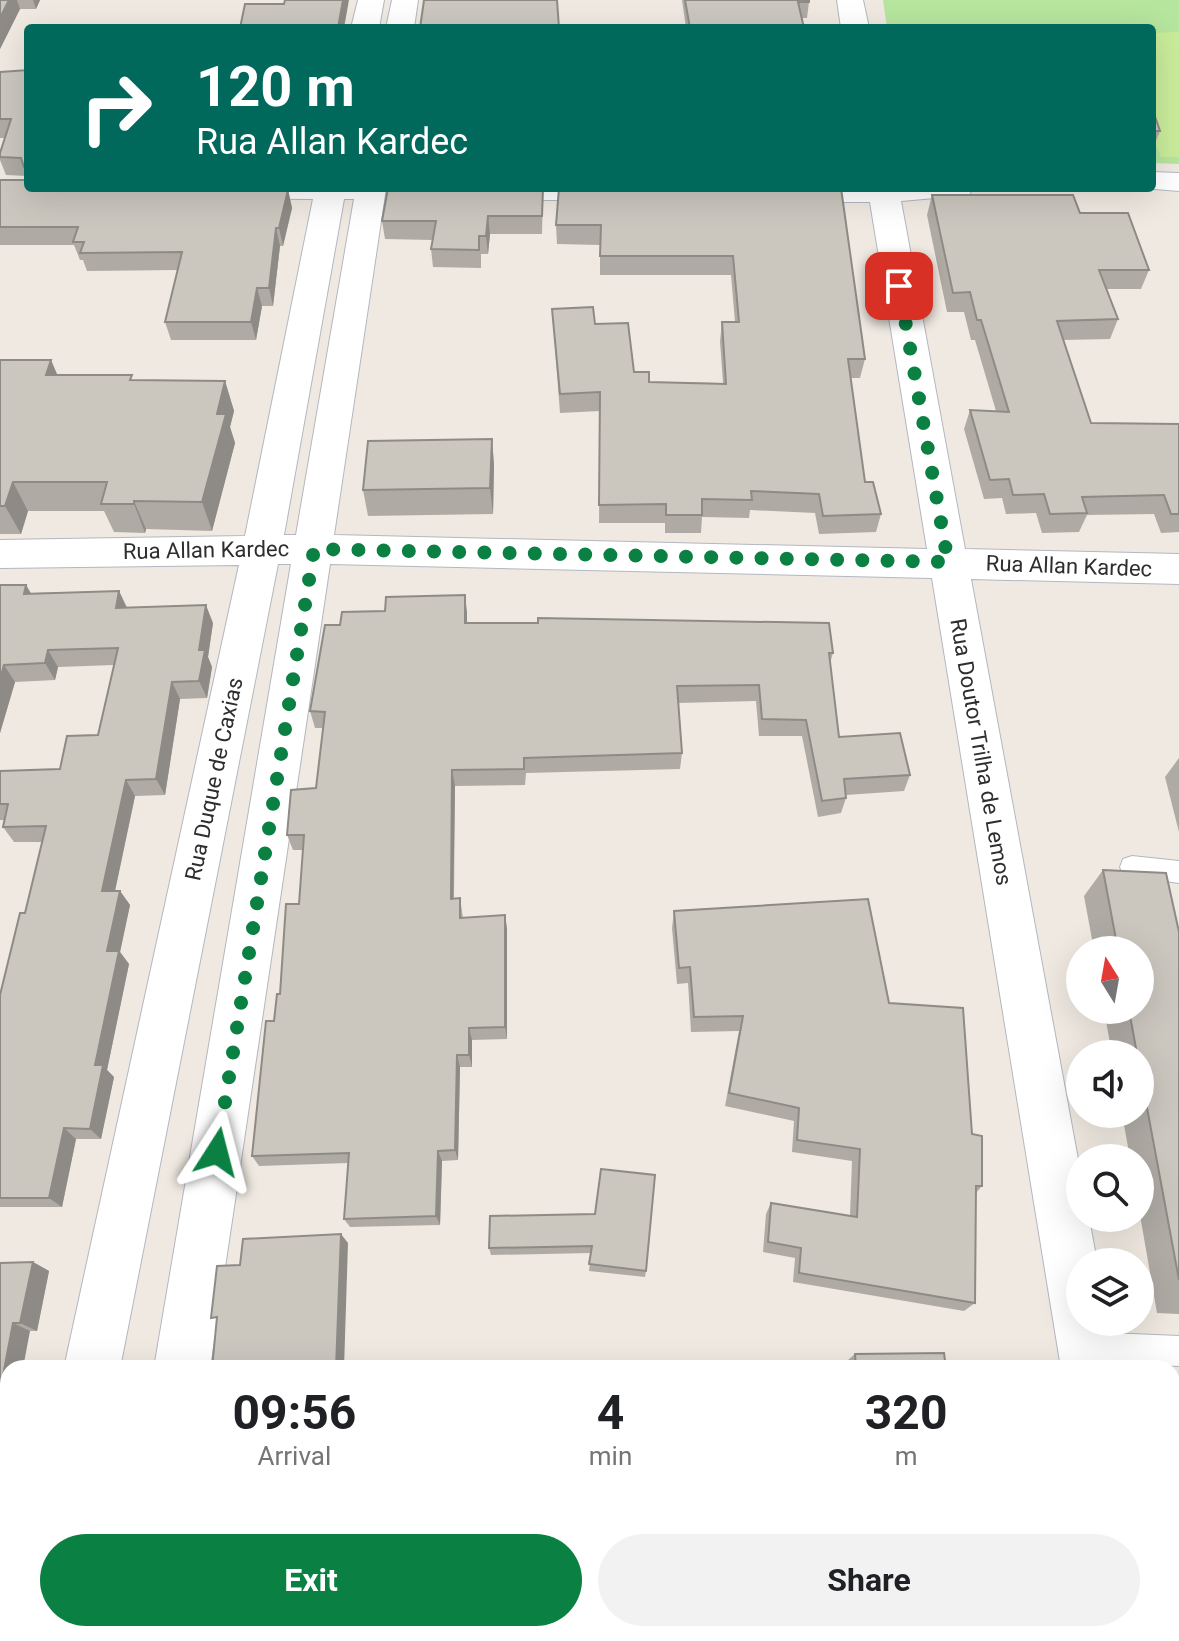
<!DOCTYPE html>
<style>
body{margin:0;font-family:Roboto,sans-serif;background:#f2f2f2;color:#202124;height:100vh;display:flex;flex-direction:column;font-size:30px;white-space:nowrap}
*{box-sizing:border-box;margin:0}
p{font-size:26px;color:#757577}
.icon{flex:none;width:44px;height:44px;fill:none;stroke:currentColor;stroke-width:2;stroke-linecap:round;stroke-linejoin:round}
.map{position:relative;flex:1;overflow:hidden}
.details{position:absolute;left:0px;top:1360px;width:1180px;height:282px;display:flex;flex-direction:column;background:#fff;border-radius:24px 24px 0 0;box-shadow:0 8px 32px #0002}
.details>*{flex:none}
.guide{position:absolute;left:24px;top:24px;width:1132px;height:168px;border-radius:8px;box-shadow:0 8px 32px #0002;background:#00695c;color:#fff;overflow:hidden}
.needle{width:52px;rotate:349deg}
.tools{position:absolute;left:1066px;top:936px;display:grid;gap:16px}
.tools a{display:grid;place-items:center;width:88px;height:88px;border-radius:50%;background:#fff;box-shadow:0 8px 32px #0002;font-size:40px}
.pin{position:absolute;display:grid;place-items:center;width:68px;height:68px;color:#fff;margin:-34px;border-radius:16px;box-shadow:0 4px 12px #0006}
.me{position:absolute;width:88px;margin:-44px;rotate:9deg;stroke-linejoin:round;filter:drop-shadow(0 0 6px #0008)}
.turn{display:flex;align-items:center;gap:28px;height:168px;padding:0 40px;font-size:36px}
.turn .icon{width:104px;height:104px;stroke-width:2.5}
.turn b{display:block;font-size:56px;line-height:68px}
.eta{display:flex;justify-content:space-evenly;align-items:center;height:136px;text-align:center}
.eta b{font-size:48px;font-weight:700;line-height:56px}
.cta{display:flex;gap:16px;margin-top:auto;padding:16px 40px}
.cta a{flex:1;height:92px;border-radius:48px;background:#0b8043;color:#fff;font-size:32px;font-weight:700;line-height:92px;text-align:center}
.cta a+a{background:#f2f2f2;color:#202124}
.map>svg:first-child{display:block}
.green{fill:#b6e59e}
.pitch{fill:#c9ec9a}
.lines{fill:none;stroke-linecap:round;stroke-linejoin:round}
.lane-casing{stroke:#b4b7c1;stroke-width:2}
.street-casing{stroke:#b4b7c1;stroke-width:2}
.lane{fill:#fff;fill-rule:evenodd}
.street{fill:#fff;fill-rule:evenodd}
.wall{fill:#afaba4}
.shaded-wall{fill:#8e8b86}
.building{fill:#cbc7bf;stroke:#8e8b86;stroke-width:2}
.route{stroke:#0b8043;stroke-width:14;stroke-dasharray:0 25.2}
.labels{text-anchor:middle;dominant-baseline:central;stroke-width:6;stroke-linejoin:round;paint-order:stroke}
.street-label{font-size:22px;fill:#2e2e2e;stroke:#fff}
</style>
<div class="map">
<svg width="1179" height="1641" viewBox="0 0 1179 1641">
<rect width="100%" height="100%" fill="#efe9e1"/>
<path class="green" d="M883 0H1179V164L1152 163V28H887Z"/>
<path class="pitch" d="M1179 32V157H1161L1152 135V33Z"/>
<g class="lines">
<defs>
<g id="lane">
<path d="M1132 856 1179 861V883L1123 875 1120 867 1123 859Z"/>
<path d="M1085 1332 1179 1336V1366L1085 1362 1074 1358 1070 1347 1074 1336Z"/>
</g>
<g id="street">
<path d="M358 0H384L379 28H351Z"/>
<path d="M392 0H418L414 28H386Z"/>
<path d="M837 0H863L869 28H841Z"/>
<path d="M1152 172 1179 173V191L1143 188H1152Z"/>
<path d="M84 188H386L334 535 927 549 870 202H781L770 200 766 193 769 188H973L969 195 901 201 965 549 1179 554V584L971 579 1080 1170V1218H1089L1097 1262H1080V1322H1108L1117 1368H1061L932 578 330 564 210 1368H154L291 564H278L120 1368H64L239 565 0 568V540L245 536 313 199 99 197 88 195ZM344 199H354L296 535H284Z"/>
<path d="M472 188H629L631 191 627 198 616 200H485L474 198 470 191Z"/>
<path d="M8 1628V1634H66V1641H4Z"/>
<path d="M110 1634H170V1641H108Z"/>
<path d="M1106 1634H1166L1168 1641H1106Z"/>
</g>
</defs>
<use href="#lane" class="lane-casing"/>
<use href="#street" class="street-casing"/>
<use href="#lane" class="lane"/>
<use href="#street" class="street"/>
</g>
<g class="wall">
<path d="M0 0H40L36 9H20L0 49Z"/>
<path d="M682 0H809V2L807 18H802L804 28H686Z"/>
<path d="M28 70V177L27 176 6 175 0 160V153L5 138H0V72Z"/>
<path d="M1152 108 1160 131 1152 151Z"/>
<path d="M0 180 186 189 288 190 292 208 283 246H280L273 306H262L256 340H171L165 322 178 270 87 271 83 260H80L74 245H0Z"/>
<path d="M543 188 542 234H490L488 254H481V268L433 267 431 249 433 240 385 239 382 221Z"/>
<path d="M841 188 865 359 860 378H851L865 482 881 514 876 532 819 534 815 513 750 510 749 518 702 517 701 533H665V523H599L600 411 560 413 552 309 595 324 634 372 649 382 723 383 720 341 722 322H735L731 275H600V245L557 244 556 225Z"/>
<path d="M932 195 1080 213 1149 270 1141 289H1107L1118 319 1110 339 1063 340 1091 423 1179 424V532L1161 533 1154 514 1087 515 1079 532 1042 533 1036 513 1006 514 1002 498 984 499 964 429 970 410 996 411 975 340H971L964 312H947L927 215Z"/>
<path d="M0 360 57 375 134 380 225 381 234 411 230 427 235 443 212 531 146 529 145 533 114 532 104 511H28L21 534H0Z"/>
<path d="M492 439 494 466 493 514 368 516 363 490Z"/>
<path d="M0 585H26L31 593 119 591 127 607 213 623 208 657 212 667 207 698 180 699 165 795 135 796 115 891H120L130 905 120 952 129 964 107 1070 114 1077 101 1139H76L62 1207H0V995L25 913 42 842H14L3 827 4 820H0V771L60 769 98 735 114 665 58 667 55 680 15 682 0 733Z"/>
<path d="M465 595 467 623 833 653 830 663 839 737 910 775 904 791 846 795V798L841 813 818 817 802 736H759L756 701 678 703 682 753 680 769 526 773 525 785 455 786 454 898H460L463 918 505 915 507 929V1039L472 1040V1067H460L458 1160 442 1161 440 1225 350 1227 344 1219 348 1163 259 1166 252 1156 274 1021 299 904 303 850H293L287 835 316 788 323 728H315L310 711 340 625 385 611Z"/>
<path d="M1179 758V832L1165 777Z"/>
<path d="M1103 870 1179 932V1314L1157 1313 1140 1215V1158H1130L1122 1114H1140V1054H1112L1104 1010H1140V950H1094L1084 896Z"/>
<path d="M674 911 889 1003 972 1134 982 1186 976 1193 975 1303 964 1311 793 1282 795 1258 763 1252 766 1214 771 1203 850 1216 852 1161 792 1152 794 1121 725 1106 739 1031 691 1032 688 983 677 984 672 928Z"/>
<path d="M595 1214 646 1271 645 1277 589 1271 591 1253 491 1255 489 1248Z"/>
<path d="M33 1262 49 1271 37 1331H30L8 1368V1421L0 1422V1263Z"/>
<path d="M855 1354 946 1368H849L848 1360Z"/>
<path d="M1179 1403V1438L1173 1405Z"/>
</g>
<g class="shaded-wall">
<path d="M9 0H17L20 9 0 49V18Z"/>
<path d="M33 0H40L36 9Z"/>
<path d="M343 0H349L344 28H338Z"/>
<path d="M288 190 292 208 283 246 279 228Z"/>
<path d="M488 216 490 234 488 254 486 236Z"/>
<path d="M276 228 280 246 273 306 269 288Z"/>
<path d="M257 288 262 306 256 340 251 322Z"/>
<path d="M51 360 64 390 46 375Z"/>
<path d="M225 381 234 411 230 427 235 443 212 531 202 502 217 414Z"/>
<path d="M492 439 494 466 493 514 490 488Z"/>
<path d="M13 482 28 511 21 534 5 506Z"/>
<path d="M134 501 146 529 145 533 134 504Z"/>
<path d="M26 585 36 603 24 594Z"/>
<path d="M119 591 127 609 116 608Z"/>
<path d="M465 595 467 612V640L465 623Z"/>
<path d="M206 605 213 623 208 657 212 667 207 698 199 681V650Z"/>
<path d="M48 650 58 667 55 680 45 663Z"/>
<path d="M4 665 15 682 0 733V679Z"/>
<path d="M172 682 180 699 165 795 156 779Z"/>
<path d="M452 770 455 786 453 913 451 899Z"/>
<path d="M126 780 135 796 112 905 102 891Z"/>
<path d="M120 891 130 905 120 952 129 964 107 1070 114 1077 101 1139 90 1129 107 951Z"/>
<path d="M505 915 507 929V1039L505 1027Z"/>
<path d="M469 1028 472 1040V1067L469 1055Z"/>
<path d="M457 1055 460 1067 458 1160 455 1150Z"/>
<path d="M64 1128 76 1139 62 1207 49 1198Z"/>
<path d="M438 1151 442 1161 440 1225 436 1216Z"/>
<path d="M341 1234 348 1243 344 1368H336Z"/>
<path d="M33 1262 49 1271 37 1331 20 1323Z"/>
<path d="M13 1323 30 1331 23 1368H8V1420L0 1417V1391Z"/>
</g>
<g class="building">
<path d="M0 0H9L0 18Z"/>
<path d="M285 0H343L338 28H240L245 4H284Z"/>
<path d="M424 0H557L559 28H420Z"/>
<path d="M685 0H809V2H798L804 28H690Z"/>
<path d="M28 70V167H24L21 158 0 157V153L11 119H0V72Z"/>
<path d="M1152 108 1160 131H1152Z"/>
<path d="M0 180H28V188L288 190 279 228H276L269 288H257L251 322H165L182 252 80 253 84 242H73L78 227H0Z"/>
<path d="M388 188H543L542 216H488L486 236H479V250L431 249 436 221H382Z"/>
<path d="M559 188H841L865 359H848L865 482H873L881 514 823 516 819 494 751 491 752 500 702 499V515H666V504L599 505 600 392 560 394 552 309 593 307 595 324 628 323 634 372H649V382L726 384 722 322H739L733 256H600L601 225H556Z"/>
<path d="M932 195H1073L1080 213H1128L1149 270H1099L1118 319 1057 321 1091 423 1179 424V514H1171L1164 495 1082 497 1087 513 1050 514 1044 494 1013 495 1009 479 990 480 970 410 1009 412 981 320H977L970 292 953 293Z"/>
<path d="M0 360H51L46 375H132L130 380 225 381 217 414H226L202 502 134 501V504H101L107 482H13L5 506H0Z"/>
<path d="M492 439 490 488 363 490 368 441Z"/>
<path d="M0 585H26L24 594 119 591 116 608 206 605 199 650H205L199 681 172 682 156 779 126 780 102 891H120L107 951H119L95 1065H103L90 1129 64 1128 49 1198H0V995L20 913H25L46 826 3 827 8 804H0V771L60 769 67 736 98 735 118 648 48 650 45 663 4 665 0 679Z"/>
<path d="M465 595V623H538V618L829 623 833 653H829L839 737 900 733 910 775 844 779 846 798 822 801 806 720 762 719 759 685 677 686 682 753 524 758V769L452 770 451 899 460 898V918L505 915V1027L469 1028V1055H457L455 1150 438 1151 436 1216 344 1219 349 1153 252 1156 266 1021H274L277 994H280L286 904H299L304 835H287L291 790 316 788 325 712 310 711 325 625H340L342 612 385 611 386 597Z"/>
<path d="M1103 870 1166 873 1179 932V1280L1140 1070V1054H1137L1129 1010H1140V950H1118Z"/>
<path d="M868 899 889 1003 963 1008 972 1134 982 1136V1186H976L975 1303 799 1273 801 1248 768 1242 771 1203 857 1217 860 1149 797 1140 799 1108 729 1093 743 1016 694 1017 690 967 679 968 674 911Z"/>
<path d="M601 1169 655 1175 646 1271 589 1264 592 1246 489 1248 490 1216 595 1214Z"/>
<path d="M341 1234 336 1368H212L217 1317 211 1318 217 1266 240 1265 243 1239Z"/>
<path d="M33 1262 20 1323H13L0 1391V1263Z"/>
<path d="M944 1353 946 1368H856L855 1354Z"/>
<rect x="511" y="1634" width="275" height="7"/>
</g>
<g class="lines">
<path class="route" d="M217 1152 314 549 948 562 899 286"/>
</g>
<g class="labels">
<g class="street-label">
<text transform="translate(206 550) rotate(-1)">Rua Allan Kardec</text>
<text transform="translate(1069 566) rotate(2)">Rua Allan Kardec</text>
<text transform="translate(981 752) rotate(80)">Rua Doutor Trilha de Lemos</text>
<text transform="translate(214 779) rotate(-78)">Rua Duque de Caxias</text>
</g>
</g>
</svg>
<div class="tools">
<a><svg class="needle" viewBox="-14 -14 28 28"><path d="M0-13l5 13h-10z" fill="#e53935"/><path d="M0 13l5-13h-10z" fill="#757577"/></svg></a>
<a><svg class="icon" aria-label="sound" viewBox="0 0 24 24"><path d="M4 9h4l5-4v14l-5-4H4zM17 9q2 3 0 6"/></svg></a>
<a><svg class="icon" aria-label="search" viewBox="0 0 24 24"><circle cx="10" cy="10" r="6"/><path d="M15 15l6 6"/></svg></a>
<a><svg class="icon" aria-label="layers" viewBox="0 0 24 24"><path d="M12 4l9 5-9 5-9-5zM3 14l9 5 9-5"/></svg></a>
</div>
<div class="pin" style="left:899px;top:286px;background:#d93025"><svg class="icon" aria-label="arrive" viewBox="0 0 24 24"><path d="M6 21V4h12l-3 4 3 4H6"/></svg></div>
<svg class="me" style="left:217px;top:1152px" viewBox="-20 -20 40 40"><path d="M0-17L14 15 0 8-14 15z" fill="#0b8043" stroke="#fff" stroke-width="4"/></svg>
<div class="guide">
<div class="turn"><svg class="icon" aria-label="right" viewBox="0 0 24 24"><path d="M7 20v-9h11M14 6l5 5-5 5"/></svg><div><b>120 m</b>Rua Allan Kardec</div></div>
</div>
<section class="details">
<div class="eta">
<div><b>09:56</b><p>Arrival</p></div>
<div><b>4</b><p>min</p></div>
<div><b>320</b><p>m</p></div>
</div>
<div class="cta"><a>Exit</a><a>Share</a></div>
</section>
</div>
